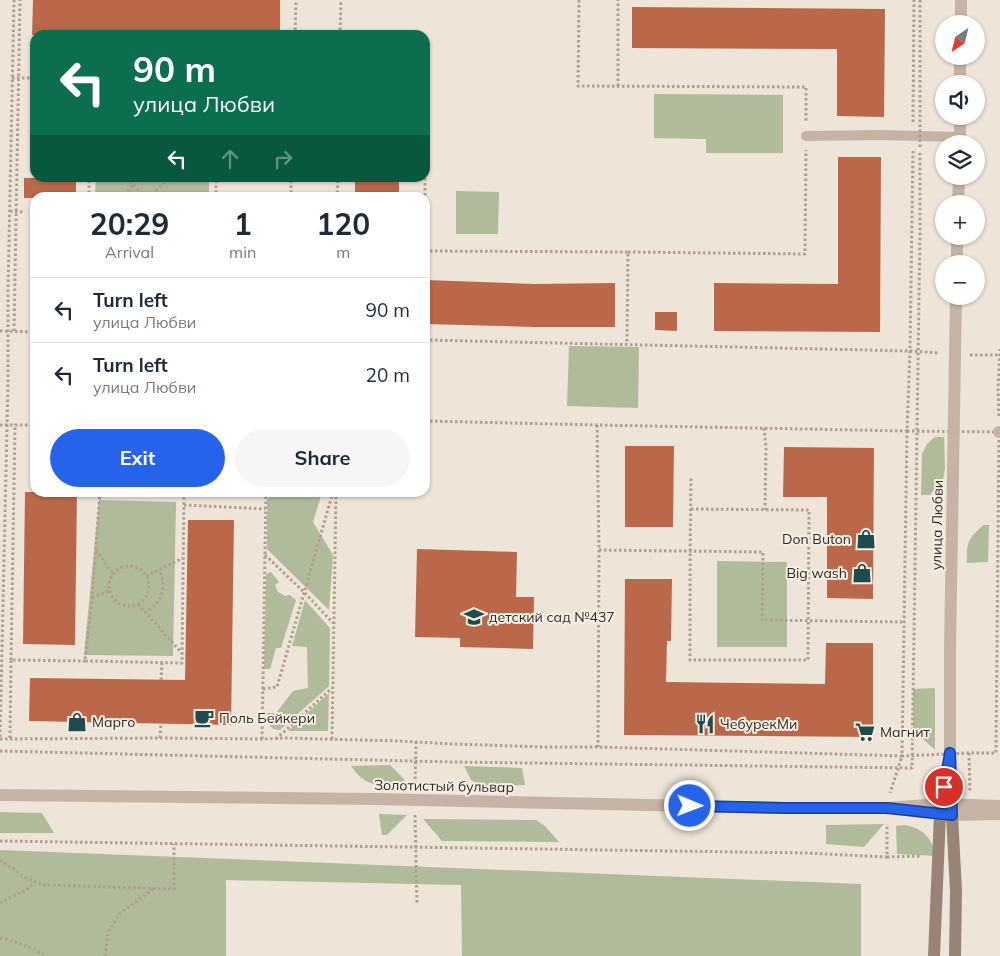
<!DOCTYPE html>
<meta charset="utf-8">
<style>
body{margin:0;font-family:Mulish,sans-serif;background:#f6f6f7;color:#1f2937;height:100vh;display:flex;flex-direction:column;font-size:19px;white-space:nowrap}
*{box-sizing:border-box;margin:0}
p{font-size:16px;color:#747a83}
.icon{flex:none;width:28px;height:28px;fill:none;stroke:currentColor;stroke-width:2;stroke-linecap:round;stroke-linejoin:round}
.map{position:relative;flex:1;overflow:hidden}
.drawer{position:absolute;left:30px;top:192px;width:400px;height:305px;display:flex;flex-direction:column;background:#fff;border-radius:15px;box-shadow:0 1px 4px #0004}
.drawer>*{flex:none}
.guide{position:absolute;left:30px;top:30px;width:400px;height:152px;border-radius:15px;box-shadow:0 1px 4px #0004;background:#0b6e4f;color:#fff;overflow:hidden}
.needle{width:32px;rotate:215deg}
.controls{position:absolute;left:935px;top:15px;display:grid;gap:10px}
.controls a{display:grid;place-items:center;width:50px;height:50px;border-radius:50%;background:#fff;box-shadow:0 1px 4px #0004;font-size:25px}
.pin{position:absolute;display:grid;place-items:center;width:42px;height:42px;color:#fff;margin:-21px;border:2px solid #fff;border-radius:50%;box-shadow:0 1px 5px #0007}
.me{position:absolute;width:55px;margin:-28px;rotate:91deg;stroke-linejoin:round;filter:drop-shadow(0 0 4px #0008)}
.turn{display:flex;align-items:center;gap:18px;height:105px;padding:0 20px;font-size:22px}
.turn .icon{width:65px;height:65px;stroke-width:2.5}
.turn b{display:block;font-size:35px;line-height:42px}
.lanes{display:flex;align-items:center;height:48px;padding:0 20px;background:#0003;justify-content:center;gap:25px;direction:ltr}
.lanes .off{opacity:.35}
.eta{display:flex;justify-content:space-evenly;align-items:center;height:85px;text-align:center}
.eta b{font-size:30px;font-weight:700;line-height:35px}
.action{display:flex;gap:10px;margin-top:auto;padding:10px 20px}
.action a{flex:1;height:58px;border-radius:30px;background:#2563eb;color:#fff;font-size:20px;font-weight:700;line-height:58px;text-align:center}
.action a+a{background:#f6f6f7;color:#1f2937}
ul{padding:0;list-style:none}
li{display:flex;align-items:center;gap:15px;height:65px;padding:0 20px;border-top:1px solid #e0e1e3}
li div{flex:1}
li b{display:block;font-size:19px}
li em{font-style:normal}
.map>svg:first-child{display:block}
.green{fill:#afbb9a}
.building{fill:#ba6849}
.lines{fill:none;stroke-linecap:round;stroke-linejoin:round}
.path{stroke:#b09f90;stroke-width:3;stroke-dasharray:2.5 2.5;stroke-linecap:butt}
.lane{stroke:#c5b4a5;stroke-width:10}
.street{stroke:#c5b4a5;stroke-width:12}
.secondary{stroke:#988477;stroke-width:12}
.path-bridge{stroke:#b09f90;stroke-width:3;stroke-dasharray:2.5 2.5;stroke-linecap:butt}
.route-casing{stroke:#184099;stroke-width:12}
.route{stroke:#2563eb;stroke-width:9}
.labels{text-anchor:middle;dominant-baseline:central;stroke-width:4;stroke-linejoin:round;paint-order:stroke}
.street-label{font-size:14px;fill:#312a26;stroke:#f6eee3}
.poi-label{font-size:14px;fill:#312a26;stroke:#f6eee3;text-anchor:start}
</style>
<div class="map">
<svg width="1000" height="956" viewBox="0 0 1000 956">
<rect width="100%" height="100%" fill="#eee4d8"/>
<g class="green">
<path d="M654 94 783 95V153H706V139L654 138Z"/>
<path d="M96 178H209V197H95Z"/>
<path d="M456 191 499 192 498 234H456Z"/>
<path d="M569 346 639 347 638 408 567 406Z"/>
<path d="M935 437H944L945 468 943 480 930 495H921L922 454 927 444Z"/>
<path d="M273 493H322L313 522 333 555 329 610 267 549V499Z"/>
<path d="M99 500 176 502 173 656 84 655Z"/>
<path d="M984 525H989L988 562 967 563C966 543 968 538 984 525Z"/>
<path d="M717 561 787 562V647H717Z"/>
<path d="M271 572 279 582 275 585 278 592 285 596 290 595 296 600 281 648H276L270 669H264L266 574Z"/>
<path d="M305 600 330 628 329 686 280 730C268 730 269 723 267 713H276L293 691 308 688 307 647 292 646Z"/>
<path d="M935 688V750L913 730V689Z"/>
<path d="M329 693 328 731H288Z"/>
<path d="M390 765 404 779V786C378 784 367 789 351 766Z"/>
<path d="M464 766 522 768 525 785 483 786 471 780Z"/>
<path d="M0 812 42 813 54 833H0Z"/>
<path d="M379 814 407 815 387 835H382Z"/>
<path d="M423 819 536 820 545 826 559 842 442 841Z"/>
<path d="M884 824 864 847 826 844V825Z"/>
<path d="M905 825C922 828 933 838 935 856L897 854 896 826Z"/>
<path d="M0 850 861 884V956H462L461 885 226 880V956H0Z"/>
</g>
<g class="building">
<path d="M33 0H280V35H32Z"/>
<path d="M632 7 885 9 884 117 837 116V49L632 48Z"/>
<path d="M838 157H881L880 332 714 331V283L838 284Z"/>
<rect x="24" y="178" width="52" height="20"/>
<rect x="355" y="178" width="44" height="20"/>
<path d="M425 280 534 284 615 283V327H534L425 324Z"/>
<path d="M655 312H677V331L655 330Z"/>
<path d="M625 446H674L673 527H625Z"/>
<path d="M784 447 874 448 873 599 827 598V497H783Z"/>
<path d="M25 492H77L75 645 23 644Z"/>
<path d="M188 520H234L231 725 29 721 30 678 185 680Z"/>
<path d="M417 549 517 552 516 597H534L533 649 460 647V638L415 637Z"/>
<path d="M625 579H672L671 641H667L666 682 825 684 826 643H873V737L624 735Z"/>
</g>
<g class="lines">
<g class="path">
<path d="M579 0 578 86 806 87V121"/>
<path d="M920 0V113"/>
<path d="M295 35 296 0"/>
<path d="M340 35 341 0"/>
<path d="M12 78H35"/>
<path d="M618 86V0"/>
<path d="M913 122 914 0"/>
<path d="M425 138V251"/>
<path d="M126 178 146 198"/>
<path d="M89 198V178"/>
<path d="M120 198 133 185"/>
<path d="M149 198 169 178"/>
<path d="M216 198V178"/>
<path d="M291 198V178"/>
<path d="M337 198 338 178"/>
<path d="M10 211 24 212"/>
<path d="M425 251 628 252 627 344"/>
<path d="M628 252 805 254 806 150"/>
<path d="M0 331 35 332"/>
<path d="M14 331 20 0"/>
<path d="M425 340 910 351 939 353"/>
<path d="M970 355H1000"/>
<path d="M999 416 998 389 1000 349"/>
<path d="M425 421 597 425 907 431 910 351 913 151"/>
<path d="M0 425H15"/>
<path d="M597 425 599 550 598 747"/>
<path d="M764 428 766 447 765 510"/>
<path d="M907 431 999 432 996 753H969L902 756Z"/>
<path d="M100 492 92 597 85 661 182 663 184 492"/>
<path d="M184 505 265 509"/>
<path d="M691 509 809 510 808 660H690C690 599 690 538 691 477"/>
<path d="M96 550 113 574"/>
<path d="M599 550 763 552 762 620 904 622"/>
<path d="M265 555 304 592 333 623"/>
<circle cx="129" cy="586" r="20"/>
<path d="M146 576 183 558"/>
<path d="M92 597 109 591"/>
<path d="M138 604 181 652"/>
<path d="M145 613C163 601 166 590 160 570"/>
<path d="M11 660 15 425H35"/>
<path d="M161 680 162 663"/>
<path d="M263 689 277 687 333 492"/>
<path d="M0 737 8 382V291L14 0"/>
<path d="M10 738 11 660 85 661"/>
<path d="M160 738 161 723"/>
<path d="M0 739 160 738 262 739 286 738 398 741 453 744 546 747H598L902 756 890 793"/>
<path d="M262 739 266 492"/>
<path d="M276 739 332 688"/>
<path d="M332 739 336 492"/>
<path d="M0 751 453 762 912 768 920 228V151"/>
<path d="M969 753 970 791"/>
<path d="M415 784 416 742"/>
<path d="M415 815 417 904"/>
<path d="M0 841 806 853 887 857V824"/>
<path d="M887 857 922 856"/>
<path d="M0 860 26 878 45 885 174 889V844"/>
<path d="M0 903 26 890 35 882"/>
<path d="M0 938C17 942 32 947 46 956"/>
<path d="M105 956 108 933 120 913 155 888"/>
</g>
<path class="lane" d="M806 136 881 135 960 137"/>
<g class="street">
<path d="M961 24V0"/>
<path d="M960 84V56"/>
<path d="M960 144V116"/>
<path d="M958 204 959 176"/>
<path d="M957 264V236"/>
<path d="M999 432H1000"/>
<path d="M0 795 375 799 785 808H887L940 804 1000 806"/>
<path d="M915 811 952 815 1000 814"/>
<path d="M952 811 950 753V647L956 296"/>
</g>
<g class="secondary">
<path d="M952 815 956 891 955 956"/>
<path d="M934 956 940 814"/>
</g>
<path class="path-bridge" d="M920 147V113"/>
</g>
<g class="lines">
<defs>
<path id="route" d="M690 806 785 808H887L952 815 950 753 944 787"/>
</defs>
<use href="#route" class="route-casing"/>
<use href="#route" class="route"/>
</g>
<defs>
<symbol id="shop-bare" viewBox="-9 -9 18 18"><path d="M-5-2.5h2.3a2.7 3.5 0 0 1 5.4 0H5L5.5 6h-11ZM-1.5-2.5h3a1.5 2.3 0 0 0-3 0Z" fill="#1f4a4e" stroke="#f6eee3" stroke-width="2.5" paint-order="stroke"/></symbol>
<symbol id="school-bare" viewBox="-9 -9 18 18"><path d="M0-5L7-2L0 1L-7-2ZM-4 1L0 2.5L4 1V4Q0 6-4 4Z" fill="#1f4a4e" stroke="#f6eee3" stroke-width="2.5" paint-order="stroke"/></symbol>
<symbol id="cafe-bare" viewBox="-9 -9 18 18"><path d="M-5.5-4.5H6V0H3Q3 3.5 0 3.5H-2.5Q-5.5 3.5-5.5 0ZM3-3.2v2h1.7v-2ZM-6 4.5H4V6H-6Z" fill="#1f4a4e" stroke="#f6eee3" stroke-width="2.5" paint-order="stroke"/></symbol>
<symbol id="restaurant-bare" viewBox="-9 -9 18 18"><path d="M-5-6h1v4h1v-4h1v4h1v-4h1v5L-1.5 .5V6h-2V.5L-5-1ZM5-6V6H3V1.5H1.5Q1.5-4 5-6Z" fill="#1f4a4e" stroke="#f6eee3" stroke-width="2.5" paint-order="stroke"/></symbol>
<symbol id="supermarket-bare" viewBox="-9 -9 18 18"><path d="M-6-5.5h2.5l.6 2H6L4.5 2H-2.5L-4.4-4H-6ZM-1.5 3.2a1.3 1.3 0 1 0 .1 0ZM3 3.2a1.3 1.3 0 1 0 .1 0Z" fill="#1f4a4e" stroke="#f6eee3" stroke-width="2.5" paint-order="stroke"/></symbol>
</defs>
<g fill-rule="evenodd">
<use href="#shop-bare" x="852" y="525" width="28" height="28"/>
<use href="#shop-bare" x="848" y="559" width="28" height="28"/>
<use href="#school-bare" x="460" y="603" width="28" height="28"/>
<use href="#cafe-bare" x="190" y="704" width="28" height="28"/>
<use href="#shop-bare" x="63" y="708" width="28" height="28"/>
<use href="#restaurant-bare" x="691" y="710" width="28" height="28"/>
<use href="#supermarket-bare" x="851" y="718" width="28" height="28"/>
</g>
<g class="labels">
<g class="street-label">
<text transform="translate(937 525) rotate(-89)">улица Любви</text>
<text transform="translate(444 786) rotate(1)">Золотистый бульвар</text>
</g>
<g class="poi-label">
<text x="851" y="539" text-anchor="end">Don Buton</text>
<text x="847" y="573" text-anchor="end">Big wash</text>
<text x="489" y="617">детский сад №437</text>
<text x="219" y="718">Поль Бейкери</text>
<text x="92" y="722">Марго</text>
<text x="720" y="724">ЧебурекМи</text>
<text x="880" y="732">Магнит</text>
</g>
</g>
</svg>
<div class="controls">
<a><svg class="needle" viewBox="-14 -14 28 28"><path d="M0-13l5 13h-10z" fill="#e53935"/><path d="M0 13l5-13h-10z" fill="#747a83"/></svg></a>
<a><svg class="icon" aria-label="sound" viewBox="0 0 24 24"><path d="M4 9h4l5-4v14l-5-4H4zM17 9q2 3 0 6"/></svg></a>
<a><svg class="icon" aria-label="layers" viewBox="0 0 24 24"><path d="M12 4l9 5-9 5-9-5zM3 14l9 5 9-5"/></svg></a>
<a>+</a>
<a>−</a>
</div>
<div class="pin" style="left:944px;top:787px;background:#d93025"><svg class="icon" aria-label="arrive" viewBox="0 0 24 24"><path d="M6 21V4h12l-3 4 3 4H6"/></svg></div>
<svg class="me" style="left:690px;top:806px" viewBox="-20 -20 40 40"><circle r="17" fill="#2563eb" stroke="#fff" stroke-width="3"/><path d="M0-11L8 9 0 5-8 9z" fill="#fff"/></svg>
<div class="guide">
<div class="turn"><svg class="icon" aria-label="left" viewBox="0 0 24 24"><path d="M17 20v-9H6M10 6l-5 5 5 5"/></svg><div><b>90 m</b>улица Любви</div></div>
<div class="lanes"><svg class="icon" aria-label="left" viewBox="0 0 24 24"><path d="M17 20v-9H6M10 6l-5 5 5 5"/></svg><svg class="icon off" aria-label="ahead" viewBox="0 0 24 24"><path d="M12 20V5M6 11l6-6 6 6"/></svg><svg class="icon off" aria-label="right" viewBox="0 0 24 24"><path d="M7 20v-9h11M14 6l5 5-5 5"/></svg></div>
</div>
<section class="drawer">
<div class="eta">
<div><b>20:29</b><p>Arrival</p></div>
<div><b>1</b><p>min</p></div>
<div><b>120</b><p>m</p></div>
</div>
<ul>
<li><svg class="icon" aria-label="left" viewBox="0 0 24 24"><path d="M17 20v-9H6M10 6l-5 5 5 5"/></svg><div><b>Turn left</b><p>улица Любви</p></div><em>90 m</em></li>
<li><svg class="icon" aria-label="left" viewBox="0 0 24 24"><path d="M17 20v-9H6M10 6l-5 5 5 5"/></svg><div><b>Turn left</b><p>улица Любви</p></div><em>20 m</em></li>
</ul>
<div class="action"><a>Exit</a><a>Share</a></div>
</section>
</div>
